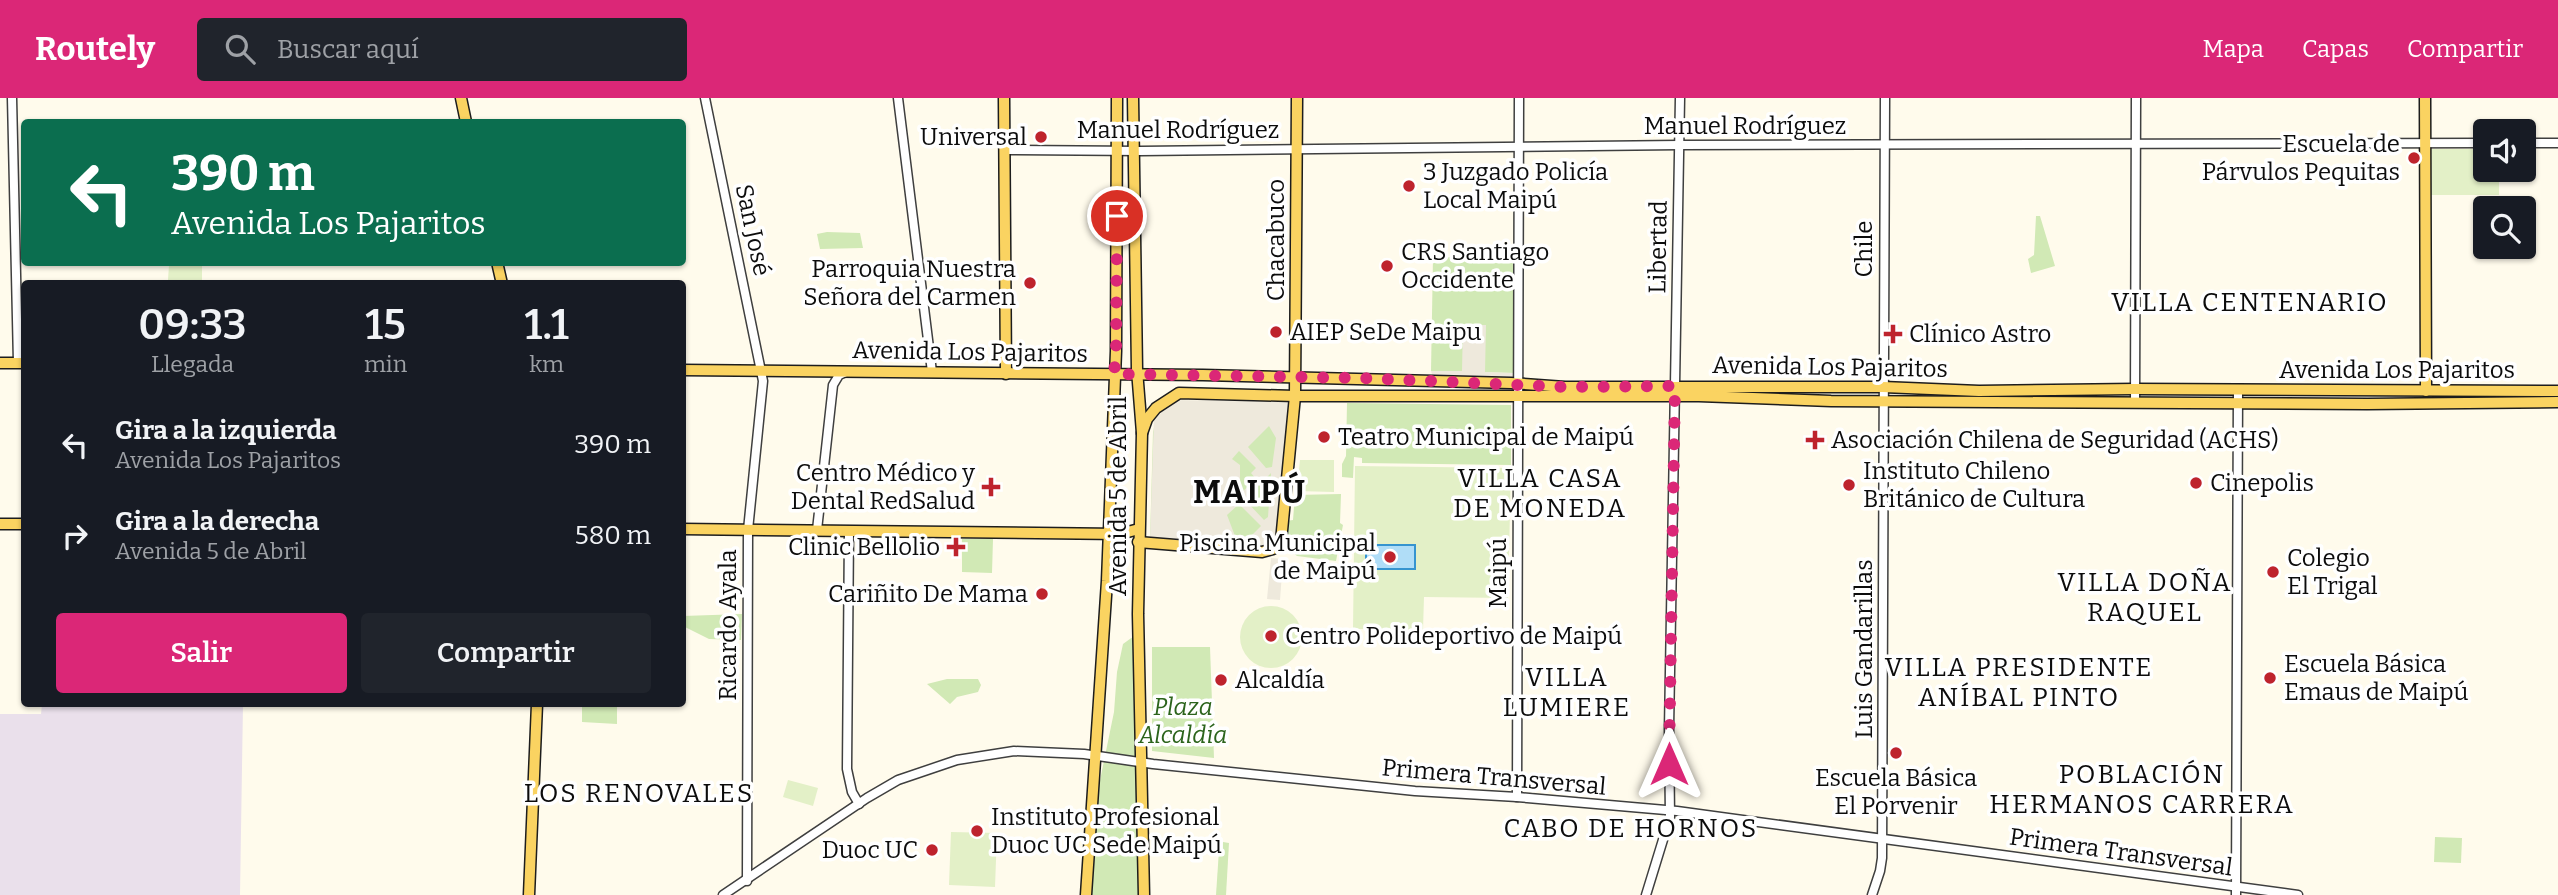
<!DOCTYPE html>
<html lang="es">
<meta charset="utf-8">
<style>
body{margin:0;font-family:Bitter,serif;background:#20242c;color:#f1f3f6;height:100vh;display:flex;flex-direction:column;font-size:26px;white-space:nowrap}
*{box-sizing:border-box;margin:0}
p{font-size:23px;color:#9ea1a6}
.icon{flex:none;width:38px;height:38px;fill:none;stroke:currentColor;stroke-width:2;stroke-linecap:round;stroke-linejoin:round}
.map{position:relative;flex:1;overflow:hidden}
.details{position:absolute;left:21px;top:182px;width:665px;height:427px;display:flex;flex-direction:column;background:#171b24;border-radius:7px;box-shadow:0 2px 5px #0004}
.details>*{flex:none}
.banner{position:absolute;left:21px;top:21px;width:665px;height:147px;border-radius:7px;box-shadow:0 2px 5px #0004;background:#0b6e4f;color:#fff;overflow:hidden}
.fabs{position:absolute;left:2473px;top:21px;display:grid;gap:14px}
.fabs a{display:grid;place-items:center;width:63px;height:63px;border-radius:7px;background:#171b24;box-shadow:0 2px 5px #0004;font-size:35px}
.pin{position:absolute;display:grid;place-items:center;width:60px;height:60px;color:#fff;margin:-30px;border:4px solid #fff;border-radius:50%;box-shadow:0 2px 7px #0007}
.me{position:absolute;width:77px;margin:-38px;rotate:0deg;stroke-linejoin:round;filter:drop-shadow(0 0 5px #0008)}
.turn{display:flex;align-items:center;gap:24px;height:147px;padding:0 35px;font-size:32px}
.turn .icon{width:91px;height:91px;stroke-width:2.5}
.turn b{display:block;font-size:49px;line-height:60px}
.eta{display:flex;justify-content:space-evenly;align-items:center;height:119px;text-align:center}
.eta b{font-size:42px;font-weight:600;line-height:49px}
.primary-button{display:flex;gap:14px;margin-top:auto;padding:14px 35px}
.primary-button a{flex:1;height:80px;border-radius:7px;background:#db2777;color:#fff;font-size:28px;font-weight:600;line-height:80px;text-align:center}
.primary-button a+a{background:#20242c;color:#f1f3f6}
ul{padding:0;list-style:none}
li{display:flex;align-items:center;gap:21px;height:91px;padding:0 35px}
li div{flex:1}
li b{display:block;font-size:26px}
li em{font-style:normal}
header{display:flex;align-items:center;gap:42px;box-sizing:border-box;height:98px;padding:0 35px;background:#db2777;color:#fff}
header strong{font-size:33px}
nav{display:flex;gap:38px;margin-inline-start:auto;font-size:24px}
.search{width:490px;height:63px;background:#20242c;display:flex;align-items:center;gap:18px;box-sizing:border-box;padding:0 24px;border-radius:7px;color:#9ea1a6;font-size:26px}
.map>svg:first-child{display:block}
.industrial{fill:#eae0eb}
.green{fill:#d1e9b5}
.pitch{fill:#e3f0c7}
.plaza{fill:#eee9dc;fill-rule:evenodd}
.water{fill:#b0ddf7;stroke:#3694cf;stroke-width:2}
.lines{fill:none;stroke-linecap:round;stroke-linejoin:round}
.minor-casing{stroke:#3f3f3f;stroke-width:11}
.major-casing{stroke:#1d1d1d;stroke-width:13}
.minor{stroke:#fff;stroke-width:8}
.major{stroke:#fad361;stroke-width:10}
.route{stroke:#db2777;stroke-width:12;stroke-dasharray:0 21.6}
.poi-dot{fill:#be232d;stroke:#fff;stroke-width:2.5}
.labels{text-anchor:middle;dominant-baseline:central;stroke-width:7;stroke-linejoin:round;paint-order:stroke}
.street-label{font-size:24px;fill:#0c0c0c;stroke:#fff}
.poi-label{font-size:24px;fill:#0c0c0c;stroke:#fff;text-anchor:start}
.park-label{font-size:24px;font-style:italic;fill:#2c641c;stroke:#fff}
.neighbourhood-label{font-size:26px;letter-spacing:2px;fill:#0c0c0c;stroke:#fff}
.district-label{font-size:32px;font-weight:bold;letter-spacing:2px;fill:#0c0c0c;stroke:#fff}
</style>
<header>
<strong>Routely</strong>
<div class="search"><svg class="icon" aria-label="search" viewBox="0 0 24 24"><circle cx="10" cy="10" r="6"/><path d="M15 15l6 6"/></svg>Buscar aquí</div>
<nav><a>Mapa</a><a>Capas</a><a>Compartir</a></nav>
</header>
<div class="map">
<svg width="2558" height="797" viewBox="0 0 2558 797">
<rect width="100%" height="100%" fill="#fffbec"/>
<path class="industrial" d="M42 606H243L240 797H0V616H41Z"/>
<g class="green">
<path d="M2036 118H2040L2055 168 2031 175 2028 161 2034 157Z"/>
<path d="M827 134 860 135 863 150 820 151 817 136Z"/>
<path d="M1433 159 1514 160V275L1431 273Z"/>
<path d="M1289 304 1275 444 1150 441 1153 334 1158 313Z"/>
<path d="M1347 305 1511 307V367L1362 365V360L1354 359 1353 380 1342 379V366L1346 358Z"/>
<path d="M1341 396 1340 425 1343 427 1336 463 1297 458 1284 447 1286 423 1293 422 1295 397Z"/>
<path d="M962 441H993L992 475 962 474Z"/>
<path d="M742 516 741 542 709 541 683 528V518Z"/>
<path d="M1134 538 1139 680V797H1090L1097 697 1114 614 1117 574 1123 546Z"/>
<path d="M1152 549H1210L1214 660 1152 653Z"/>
<path d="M947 581H978L981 587 978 594 957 599 950 606 927 586Z"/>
<path d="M582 606 617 607V626L582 624Z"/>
<path d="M2435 739 2462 740 2461 765 2434 764Z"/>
<path d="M1223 744 1229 745 1226 797H1216L1219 752Z"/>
</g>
<g class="pitch">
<path d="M2431 51H2485V72H2499V97H2431Z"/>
<path d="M169 167H202V182H168Z"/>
<path d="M1300 362H1334V394L1297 393Z"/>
<path d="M1355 368 1511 370 1508 500 1424 499 1423 532 1353 531Z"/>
<circle cx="1271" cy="539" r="31"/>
<path d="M788 682 818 690 813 708 783 699Z"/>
<path d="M951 734 997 735 995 789 949 787Z"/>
</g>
<g class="plaza">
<path d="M1463 227H1486L1485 274 1514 275 1515 281 1433 280 1431 273H1462Z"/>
<path d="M1170 302 1289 304 1276 441 1271 448 1150 441 1154 319ZM1269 328 1276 340 1272 369 1266 370 1248 349ZM1239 353 1256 370 1251 375 1256 381 1240 396V367L1232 361ZM1271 375 1268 419 1264 422 1245 402ZM1239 406 1261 428 1249 440 1235 438 1227 417Z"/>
<path d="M1271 460 1283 461 1280 502 1267 501Z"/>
</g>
<rect class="water" x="1366" y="447" width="49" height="24"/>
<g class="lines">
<defs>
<g id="minor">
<path d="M12 0 18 265"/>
<path d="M705 0 763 283 748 432 747 783"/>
<path d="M898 0 932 274"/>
<path d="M2524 45H2558"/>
<path d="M1005 52 1141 53 1679 47 2485 45"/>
<path d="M2135 304 2136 0"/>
<path d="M817 432 833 287 839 277 846 274"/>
<path d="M849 433 847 671 852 694 859 706"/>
<path d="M1517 699 1519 0"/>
<path d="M723 797 867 700 898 682 957 662 1014 653 1084 656 1153 666 1415 693 1517 699 1677 713 2298 797"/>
<path d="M1646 797 1670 719 1669 631 1680 0"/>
<path d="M1872 797 1880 773 1882 760 1885 0"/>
<path d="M2236 797 2238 292"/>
</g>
<g id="major">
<path d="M461 0 466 24"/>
<path d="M1004 0 1006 276"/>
<path d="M1133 0 1137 272 1142 335 1138 516 1144 797"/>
<path d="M2425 0 2426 293"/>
<path d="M497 164 502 186"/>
<path d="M0 265H24"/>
<path d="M682 272 1203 277 1511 285 1565 289H1883L1979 293 2135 291 2558 293"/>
<path d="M1142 335 1147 321 1156 310 1179 295 1295 298H1699L1831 303 2367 306 2558 304"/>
<path d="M0 426H24"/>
<path d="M682 431 1120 436 1139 431"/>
<path d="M1138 444 1262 454 1273 451 1281 443 1295 298 1297 0"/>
<path d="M529 797 537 606"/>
<path d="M1086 797 1107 483 1116 253 1117 0"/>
</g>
</defs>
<use href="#minor" class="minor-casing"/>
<use href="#major" class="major-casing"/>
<use href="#minor" class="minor"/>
<use href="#major" class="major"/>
</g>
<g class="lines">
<path class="route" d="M1117 118 1116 253 1114 276 1361 280 1565 289 1675 288 1669 666"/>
</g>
<g class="poi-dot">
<circle cx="1041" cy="39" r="7"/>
<circle cx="2414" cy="60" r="7"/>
<circle cx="1409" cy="88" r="7"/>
<circle cx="1387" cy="168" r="7"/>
<circle cx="1030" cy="185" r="7"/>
<circle cx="1276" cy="234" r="7"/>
<path d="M1889.5 225.5h7v7h7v7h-7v7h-7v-7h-7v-7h7z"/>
<circle cx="1324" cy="339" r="7"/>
<path d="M1811.5 331.5h7v7h7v7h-7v7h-7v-7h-7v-7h7z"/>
<circle cx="2196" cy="385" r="7"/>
<circle cx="1849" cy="387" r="7"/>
<path d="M987.5 378.5h7v7h7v7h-7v7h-7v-7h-7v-7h7z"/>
<path d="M952.5 438.5h7v7h7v7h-7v7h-7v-7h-7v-7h7z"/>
<circle cx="1390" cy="459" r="7"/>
<circle cx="2273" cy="474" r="7"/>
<circle cx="1042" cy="496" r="7"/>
<circle cx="1271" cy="538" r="7"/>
<circle cx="2270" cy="580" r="7"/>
<circle cx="1221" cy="582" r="7"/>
<circle cx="1896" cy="655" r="7"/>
<circle cx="977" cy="733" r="7"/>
<circle cx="932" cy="752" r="7"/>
</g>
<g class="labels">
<g class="street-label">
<text x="1745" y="28">Manuel Rodríguez</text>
<text x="1178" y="32">Manuel Rodríguez</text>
<text transform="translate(753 132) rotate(78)">San José</text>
<text transform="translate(1276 142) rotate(-90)">Chacabuco</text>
<text transform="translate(1658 149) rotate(-89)">Libertad</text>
<text transform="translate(1864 151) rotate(-90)">Chile</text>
<text transform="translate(970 254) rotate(1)">Avenida Los Pajaritos</text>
<text transform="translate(1830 269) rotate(1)">Avenida Los Pajaritos</text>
<text x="2397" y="272">Avenida Los Pajaritos</text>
<text transform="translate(1118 398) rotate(-90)">Avenida 5 de Abril</text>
<text transform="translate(1498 475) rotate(-90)">Maipú</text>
<text transform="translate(728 527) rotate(-90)">Ricardo Ayala</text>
<text transform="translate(1864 551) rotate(-90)">Luis Gandarillas</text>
<text transform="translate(1494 679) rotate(5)">Primera Transversal</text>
<text transform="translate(2121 754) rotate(8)">Primera Transversal</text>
</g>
<g class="poi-label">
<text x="1027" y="39" text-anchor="end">Universal</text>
<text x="2400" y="46" text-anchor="end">Escuela de<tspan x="2400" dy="28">Párvulos Pequitas</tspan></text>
<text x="1423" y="74">3 Juzgado Policía<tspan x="1423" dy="28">Local Maipú</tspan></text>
<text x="1401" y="154">CRS Santiago<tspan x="1401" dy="28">Occidente</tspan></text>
<text x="1016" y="171" text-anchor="end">Parroquia Nuestra<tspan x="1016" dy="28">Señora del Carmen</tspan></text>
<text x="1290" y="234">AIEP SeDe Maipu</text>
<text x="1909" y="236">Clínico Astro</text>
<text x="1338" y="339">Teatro Municipal de Maipú</text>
<text x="1831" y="342">Asociación Chilena de Seguridad (ACHS)</text>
<text x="1863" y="373">Instituto Chileno<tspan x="1863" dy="28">Británico de Cultura</tspan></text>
<text x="975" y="375" text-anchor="end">Centro Médico y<tspan x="975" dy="28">Dental RedSalud</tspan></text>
<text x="2210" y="385">Cinepolis</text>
<text x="1376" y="445" text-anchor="end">Piscina Municipal<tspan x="1376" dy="28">de Maipú</tspan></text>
<text x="940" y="449" text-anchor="end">Clinic Bellolio</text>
<text x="2287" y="460">Colegio<tspan x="2287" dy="28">El Trigal</tspan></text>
<text x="1028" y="496" text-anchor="end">Cariñito De Mama</text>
<text x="1285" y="538">Centro Polideportivo de Maipú</text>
<text x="2284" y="566">Escuela Básica<tspan x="2284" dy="28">Emaus de Maipú</tspan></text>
<text x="1235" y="582">Alcaldía</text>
<text x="1896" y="680" text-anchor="middle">Escuela Básica<tspan x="1896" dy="28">El Porvenir</tspan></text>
<text x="991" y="719">Instituto Profesional<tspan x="991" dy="28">Duoc UC Sede Maipú</tspan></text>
<text x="918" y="752" text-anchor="end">Duoc UC</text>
</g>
<g class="park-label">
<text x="1183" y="609">Plaza<tspan x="1183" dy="28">Alcaldía</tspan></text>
</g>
<g class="neighbourhood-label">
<text x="2250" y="204">VILLA CENTENARIO</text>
<text x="1540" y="380">VILLA CASA<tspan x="1540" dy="30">DE MONEDA</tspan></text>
<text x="2145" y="484">VILLA DOÑA<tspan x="2145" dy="30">RAQUEL</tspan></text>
<text x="2019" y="569">VILLA PRESIDENTE<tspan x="2019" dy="30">ANÍBAL PINTO</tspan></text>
<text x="1567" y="579">VILLA<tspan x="1567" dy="30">LUMIERE</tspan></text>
<text x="2142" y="676">POBLACIÓN<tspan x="2142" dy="30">HERMANOS CARRERA</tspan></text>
<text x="639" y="695">LOS RENOVALES</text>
<text x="1631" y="730">CABO DE HORNOS</text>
</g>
<g class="district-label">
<text x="1250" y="394">MAIPÚ</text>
</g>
</g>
</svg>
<div class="fabs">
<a><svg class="icon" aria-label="sound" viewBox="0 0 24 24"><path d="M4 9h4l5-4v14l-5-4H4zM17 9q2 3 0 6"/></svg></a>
<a><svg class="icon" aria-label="search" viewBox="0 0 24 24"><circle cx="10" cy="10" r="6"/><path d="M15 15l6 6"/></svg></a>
</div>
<div class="pin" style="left:1117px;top:118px;background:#d93025"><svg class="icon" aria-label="arrive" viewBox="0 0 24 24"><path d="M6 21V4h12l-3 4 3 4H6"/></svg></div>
<svg class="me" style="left:1669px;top:666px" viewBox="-20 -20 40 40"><path d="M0-17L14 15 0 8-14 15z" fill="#db2777" stroke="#fff" stroke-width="4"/></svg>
<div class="banner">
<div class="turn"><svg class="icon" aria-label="left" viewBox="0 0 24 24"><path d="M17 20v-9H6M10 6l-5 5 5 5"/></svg><div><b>390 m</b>Avenida Los Pajaritos</div></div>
</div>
<section class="details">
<div class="eta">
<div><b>09:33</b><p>Llegada</p></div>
<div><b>15</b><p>min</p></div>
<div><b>1.1</b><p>km</p></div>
</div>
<ul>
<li><svg class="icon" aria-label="left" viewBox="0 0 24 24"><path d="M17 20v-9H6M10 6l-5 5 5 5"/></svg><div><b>Gira a la izquierda</b><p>Avenida Los Pajaritos</p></div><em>390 m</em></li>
<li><svg class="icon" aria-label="right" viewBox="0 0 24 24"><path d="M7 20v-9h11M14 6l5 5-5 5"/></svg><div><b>Gira a la derecha</b><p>Avenida 5 de Abril</p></div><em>580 m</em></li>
</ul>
<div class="primary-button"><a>Salir</a><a>Compartir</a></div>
</section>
</div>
